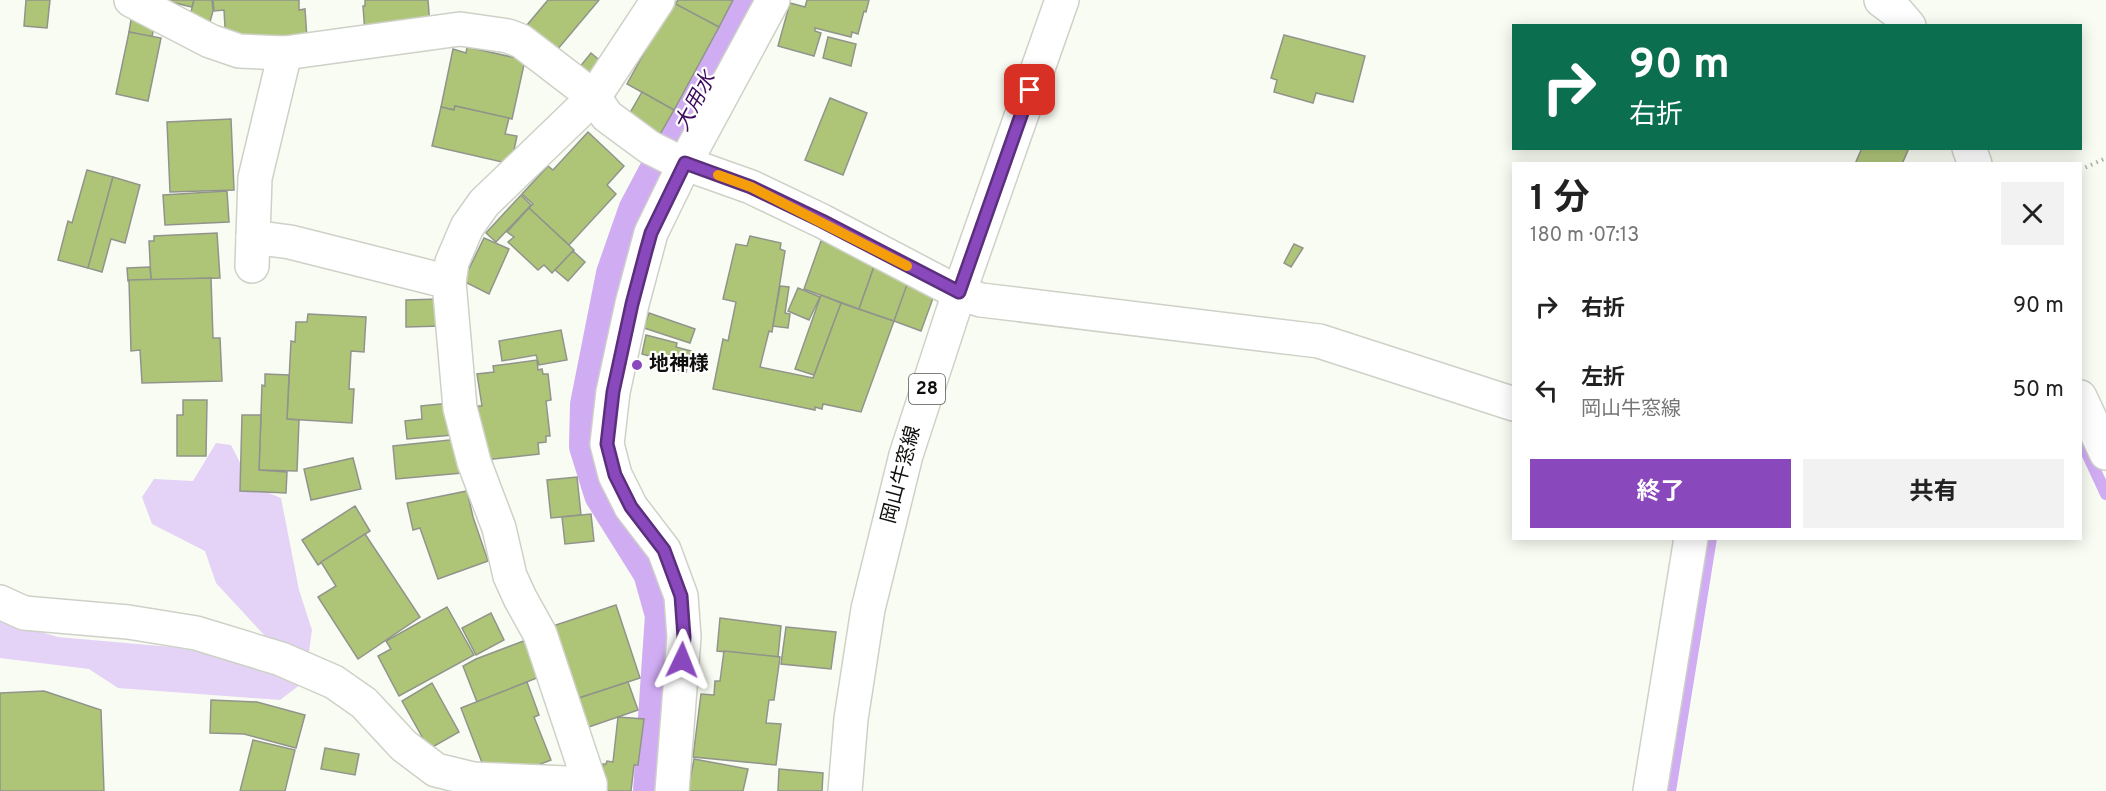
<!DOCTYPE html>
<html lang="ja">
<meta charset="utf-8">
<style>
body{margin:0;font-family:Overpass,"Noto Sans JP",sans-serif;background:#f2f2f2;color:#222;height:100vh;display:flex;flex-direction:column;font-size:22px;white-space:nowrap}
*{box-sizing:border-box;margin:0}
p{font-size:20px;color:#767676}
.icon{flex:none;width:33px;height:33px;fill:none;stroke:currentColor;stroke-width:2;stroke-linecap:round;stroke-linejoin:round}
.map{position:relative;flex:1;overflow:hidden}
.sheet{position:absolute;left:1512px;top:162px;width:570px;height:378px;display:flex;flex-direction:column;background:#fff;border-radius:0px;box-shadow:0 3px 15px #0003}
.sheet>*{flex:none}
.top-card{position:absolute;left:1512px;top:24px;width:570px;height:126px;border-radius:0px;box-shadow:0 3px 15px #0003;background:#0b6e4f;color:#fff;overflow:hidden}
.pin{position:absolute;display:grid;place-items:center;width:51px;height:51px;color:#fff;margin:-26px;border-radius:12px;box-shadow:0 3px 9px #0006}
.me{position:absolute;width:66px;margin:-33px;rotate:2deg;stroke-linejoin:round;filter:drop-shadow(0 0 4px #0008)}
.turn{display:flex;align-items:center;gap:21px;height:126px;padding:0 18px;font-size:27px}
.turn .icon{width:78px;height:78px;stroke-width:2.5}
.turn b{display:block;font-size:42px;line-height:51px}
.round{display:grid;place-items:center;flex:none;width:63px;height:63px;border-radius:0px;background:#f2f2f2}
.head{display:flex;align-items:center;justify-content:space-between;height:102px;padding:0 18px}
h1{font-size:36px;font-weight:700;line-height:45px}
.cta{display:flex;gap:12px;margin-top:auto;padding:12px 18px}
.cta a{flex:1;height:69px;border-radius:0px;background:#8a48bd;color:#fff;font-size:24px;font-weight:700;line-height:69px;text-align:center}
.cta a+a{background:#f2f2f2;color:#222}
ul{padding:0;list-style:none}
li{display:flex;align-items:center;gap:18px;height:84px;padding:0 18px}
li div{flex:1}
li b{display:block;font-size:22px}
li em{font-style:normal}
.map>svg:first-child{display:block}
.green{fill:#e4d2f7}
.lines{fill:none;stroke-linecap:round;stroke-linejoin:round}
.stream{stroke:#d0acf3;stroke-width:12}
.canal{stroke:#d0acf3;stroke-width:40}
.building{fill:#aec578;stroke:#91948b;stroke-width:1.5}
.minor-casing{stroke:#ced1c7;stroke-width:36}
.major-casing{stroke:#ced1c7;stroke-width:36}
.path{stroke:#abada5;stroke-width:4;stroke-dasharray:1.5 4.5;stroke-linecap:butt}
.minor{stroke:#fff;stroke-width:33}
.major{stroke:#fff;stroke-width:33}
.route-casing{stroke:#5a2f7b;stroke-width:15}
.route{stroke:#8a48bd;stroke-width:10}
.slow{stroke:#f59e0b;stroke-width:10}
.poi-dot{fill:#8a48bd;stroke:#fff;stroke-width:2}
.labels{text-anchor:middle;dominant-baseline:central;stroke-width:4.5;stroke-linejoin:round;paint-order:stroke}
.shield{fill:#fff;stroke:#575856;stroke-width:1.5}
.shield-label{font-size:18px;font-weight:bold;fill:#0f100d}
.poi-label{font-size:20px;font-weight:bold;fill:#0f100d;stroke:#fff;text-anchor:start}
.street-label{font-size:20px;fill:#0f100d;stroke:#fff}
.water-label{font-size:21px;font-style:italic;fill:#3f0c5e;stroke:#fff}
</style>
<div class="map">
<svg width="2106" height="791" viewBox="0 0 2106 791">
<rect width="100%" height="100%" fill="#f9fcf2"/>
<path class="green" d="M216 443 231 445 252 486 281 498 299 590 312 630 305 681 280 700 118 688 89 669 0 658V620L58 637 171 647 241 659 266 637 216 583 205 551 152 524 142 497 154 479 193 481Z"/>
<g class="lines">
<g class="stream">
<path d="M2080 438 2106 494"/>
<path d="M1670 791 1711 538"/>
</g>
<path class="canal" d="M653 791 665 615 653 572 604 494 589 446 590 405 616 274 638 211 750 0"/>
</g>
<g class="building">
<path d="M26 0H50L47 28 24 26Z"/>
<path d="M162 0H194L192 7Z"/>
<path d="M194 0H212L213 11 208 29 188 24Z"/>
<path d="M213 0H299V10L305 9 307 39 226 43 224 10 214 11Z"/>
<path d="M365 0H428L430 26 365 33 363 6H365Z"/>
<path d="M548 0H599L552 56 522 31Z"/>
<path d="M678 0H733L719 27 675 4Z"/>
<path d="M807 0H869L866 12 864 11 858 34 852 32 851 37 815 28V31L821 33 814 56 778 46 790 3 805 7Z"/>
<path d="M672 2 719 27 674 110 627 84Z"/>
<path d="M131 20 154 25 152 37 129 32Z"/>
<path d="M129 32 161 38 148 101 116 94Z"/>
<path d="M1284 35 1365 56 1353 102 1316 93 1313 103 1274 92 1277 80 1271 78Z"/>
<path d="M828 37 856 44 851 66 823 58Z"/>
<path d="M467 47 525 60 512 119 455 106 454 110 441 107 453 49 466 53Z"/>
<path d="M591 53 604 64 592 79 579 68Z"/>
<path d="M642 92 674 110 659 136 627 118Z"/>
<path d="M830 98 867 113 843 175 805 160Z"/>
<path d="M455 106 509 118 505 134 517 136 511 164 432 146 441 107 454 110Z"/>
<path d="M231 119 234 190 170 192 167 122Z"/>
<path d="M588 132 624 166 607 185 616 194 569 245 529 208 533 204 522 194 548 166 553 170Z"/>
<path d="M1862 148H1909L1902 164H1855Z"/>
<path d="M87 170 113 177 88 268 58 260 68 221 72 223Z"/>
<path d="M113 177 140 185 125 243 111 239 102 272 88 268Z"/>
<path d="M227 191 229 222 165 225 163 195Z"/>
<path d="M521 195 531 205 496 242 486 233Z"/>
<path d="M529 208 574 250 552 273 544 265 538 270 508 242 514 237 507 232Z"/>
<path d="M217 233 220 278 151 280 149 241H154V236Z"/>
<path d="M750 236 781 243 780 249 785 251 772 332 769 331 760 367 813 378 841 303 894 321 861 412 823 404 822 409 815 407V410L713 389 723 339 728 341 736 302 723 299 736 244 747 246Z"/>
<path d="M484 238 509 249 489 294 463 281Z"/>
<path d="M821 241 876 261 859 309 804 289Z"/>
<path d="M1294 244 1303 248 1291 267 1284 263Z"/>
<path d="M573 251 585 262 568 281 555 270Z"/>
<path d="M876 261 912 274 894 321 859 309Z"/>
<path d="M150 267 151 280 128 281 127 268Z"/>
<path d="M211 278 213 338H220L222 381 142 383 140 350 131 351 129 280Z"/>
<path d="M909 279 936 290 921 331 894 321Z"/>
<path d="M780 286 789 287 785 313 790 314 788 328 773 326Z"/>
<path d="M798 288 820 297 809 320 788 311Z"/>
<path d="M821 295 841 303 814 375 795 369Z"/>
<path d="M440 299 441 326 406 327V300Z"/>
<path d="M649 313 695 329 690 343 644 328Z"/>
<path d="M308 314 366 317 364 352 351 351 349 389H354L352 423 287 419 291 341 295 342 296 322H307Z"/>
<path d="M561 330 567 360 539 365 536 355 502 361 499 341Z"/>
<path d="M646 335 677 343 676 347 691 351 686 372 666 367 667 361 642 354Z"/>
<path d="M537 360 538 370 542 369 543 374H548L551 400 546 401 550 436H546V442L538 443 539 454 484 460 478 406H482L477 374 494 372 493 366Z"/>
<path d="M265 374 289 375 287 419 299 420 297 471 259 470 262 385 265 386Z"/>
<path d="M183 400H207L206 456H177V415H183Z"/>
<path d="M450 403 453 435 407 439 405 421 422 419 421 406Z"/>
<path d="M242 415H261L259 470 287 472 286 493 240 491Z"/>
<path d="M459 439 462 473 396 479 393 446Z"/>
<path d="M353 458 361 489 311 500 304 469Z"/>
<path d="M577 477 581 515 551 518 547 480Z"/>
<path d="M467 491 473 517 488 561 438 579 420 528 413 530 407 503Z"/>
<path d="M355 506 370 531 318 565 302 540Z"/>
<path d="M591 514 594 541 565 544 562 517Z"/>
<path d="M365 534 420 617 358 659 318 597 336 586 321 562Z"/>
<path d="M616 605 640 678 573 700 550 627Z"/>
<path d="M447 607 474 655 399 696 378 656 391 649 386 641Z"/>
<path d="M491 613 504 640 476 655 462 628Z"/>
<path d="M720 618 781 626 778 657 717 651Z"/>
<path d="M786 627 836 632 831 669 781 664Z"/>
<path d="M529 639 544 675 477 702 463 666 476 659Z"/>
<path d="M724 651 780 657 774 700H769L766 723 781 724 776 765 693 757 701 694 714 695 715 681H720Z"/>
<path d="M527 682 539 715 534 717 551 760 517 773H486L461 708Z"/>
<path d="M628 682 638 710 583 729 573 700Z"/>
<path d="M432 683 459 732 429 749 402 701Z"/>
<path d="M44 691 101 710 104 791H0V693Z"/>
<path d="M211 700 257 702 305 715 296 748 244 734 210 733Z"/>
<path d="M618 717 644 719 638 765H634L631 791H600L603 764H606L607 761 613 762Z"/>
<path d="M253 740 295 750 285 791H240Z"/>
<path d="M325 748 359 754 355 775 321 769Z"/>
<path d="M694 759 748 769 743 791H688Z"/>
<path d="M779 769 823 773 822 791H778Z"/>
</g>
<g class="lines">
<defs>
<g id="minor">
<path d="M131 0 210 41 239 51 285 53 460 29 508 36 521 41 594 97 607 116 649 147 675 160 751 187 822 221 959 293 981 300 1319 341 1514 404"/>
<path d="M1881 0 1897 12 1909 26"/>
<path d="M1969 148 1975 164"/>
<path d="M253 237 290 242 449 282"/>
<path d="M252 266 255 178 285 53"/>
<path d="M2080 397 2106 453"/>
<path d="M0 602 24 613 128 622 196 633 281 659 334 682 364 703 404 746 436 770 473 779 590 784V791"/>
<path d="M590 784 540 634 520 598 510 576 499 528 474 462 460 408 449 282 452 262 467 227 484 203 594 97 658 0"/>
<path d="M672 791 684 637 681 596 664 550 631 507 615 475 607 444 613 392 632 304 651 233 685 163 773 0"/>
<path d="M1650 791 1691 538"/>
</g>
<path id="major" d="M845 791 851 719 868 609 906 455 959 293 1062 0"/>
</defs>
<use href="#minor" class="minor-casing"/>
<use href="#major" class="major-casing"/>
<path class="path" d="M2080 170 2106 158"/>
<use href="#minor" class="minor"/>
<use href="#major" class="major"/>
</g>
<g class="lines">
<defs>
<path id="route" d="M682 660 684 637 681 596 664 550 631 507 615 475 607 444 613 392 632 304 646 251 651 233 685 163 751 187 822 221 959 292 1030 90"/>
</defs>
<use href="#route" class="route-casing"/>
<use href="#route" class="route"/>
<path class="slow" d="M718 175 751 187 907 266"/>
</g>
<circle class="poi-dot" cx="637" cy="365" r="6"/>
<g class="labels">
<rect class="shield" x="909" y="374" width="36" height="30" rx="4.5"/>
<g class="shield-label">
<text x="927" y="389">28</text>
</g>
<g class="poi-label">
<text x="649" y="365">地神様</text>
</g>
<g class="street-label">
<text transform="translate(902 475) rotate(-75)">岡山牛窓線</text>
</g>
<g class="water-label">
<text transform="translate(696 102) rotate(-62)">大用水</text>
</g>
</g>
</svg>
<div class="pin" style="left:1030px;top:90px;background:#d93025"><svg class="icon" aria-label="arrive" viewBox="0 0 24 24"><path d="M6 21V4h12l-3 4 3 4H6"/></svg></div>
<svg class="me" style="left:682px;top:660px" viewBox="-20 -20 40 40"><path d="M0-17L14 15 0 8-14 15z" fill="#8a48bd" stroke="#fff" stroke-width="4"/></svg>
<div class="top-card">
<div class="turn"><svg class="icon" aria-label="right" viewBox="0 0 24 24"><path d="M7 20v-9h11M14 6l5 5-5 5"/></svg><div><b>90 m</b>右折</div></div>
</div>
<section class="sheet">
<div class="head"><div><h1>1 分</h1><p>180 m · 07:13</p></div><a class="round"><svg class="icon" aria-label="close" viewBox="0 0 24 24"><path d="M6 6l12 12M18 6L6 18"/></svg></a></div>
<ul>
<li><svg class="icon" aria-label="right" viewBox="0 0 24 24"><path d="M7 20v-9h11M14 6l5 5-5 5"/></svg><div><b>右折</b></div><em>90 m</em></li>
<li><svg class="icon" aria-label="left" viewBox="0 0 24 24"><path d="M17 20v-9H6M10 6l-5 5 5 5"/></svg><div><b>左折</b><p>岡山牛窓線</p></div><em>50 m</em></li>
</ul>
<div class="cta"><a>終了</a><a>共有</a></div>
</section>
</div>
